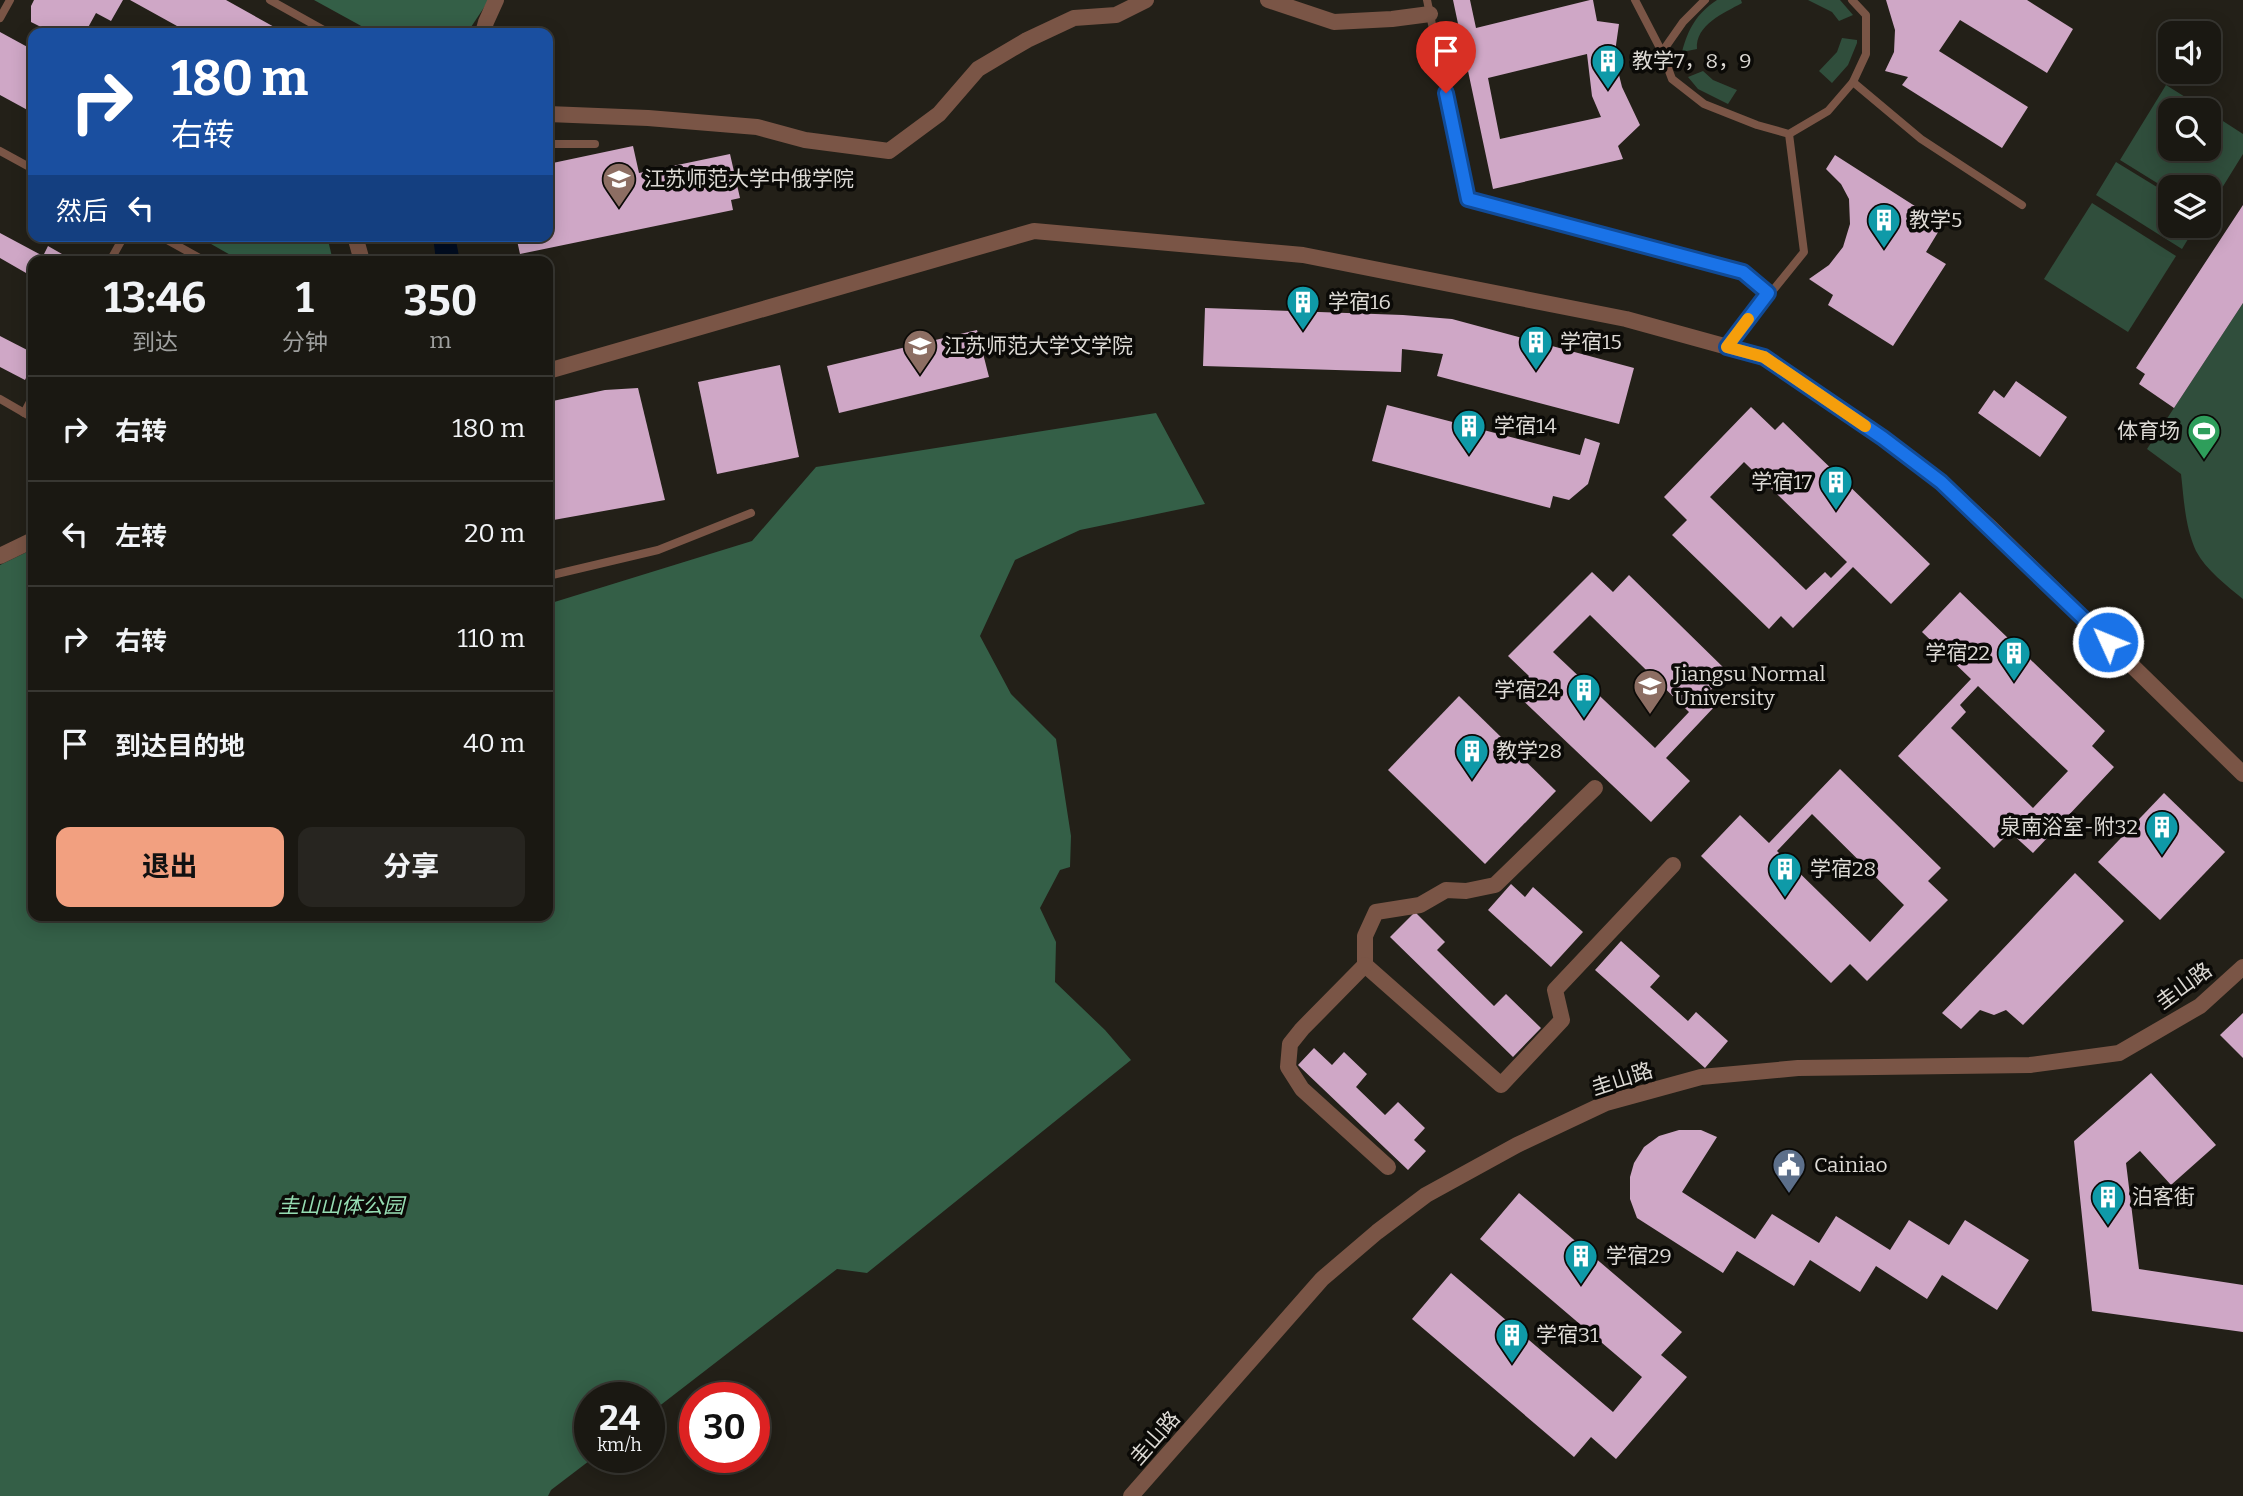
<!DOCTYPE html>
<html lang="zh">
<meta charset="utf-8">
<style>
body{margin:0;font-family:Bitter,"Noto Sans SC",serif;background:#272520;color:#f1f3f6;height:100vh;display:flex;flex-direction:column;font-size:26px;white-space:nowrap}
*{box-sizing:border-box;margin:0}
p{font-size:23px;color:#9fa09f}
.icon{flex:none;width:38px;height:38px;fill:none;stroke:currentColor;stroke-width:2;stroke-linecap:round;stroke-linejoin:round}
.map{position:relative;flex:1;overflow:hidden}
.side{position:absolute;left:28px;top:256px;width:525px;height:665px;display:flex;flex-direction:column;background:#1a1812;border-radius:14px;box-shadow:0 4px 18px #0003,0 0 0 2px #383732}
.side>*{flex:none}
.guide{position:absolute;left:28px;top:28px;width:525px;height:214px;border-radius:14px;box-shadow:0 4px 18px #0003,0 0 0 2px #383732;background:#1a4fa0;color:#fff;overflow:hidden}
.controls{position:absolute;left:2158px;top:21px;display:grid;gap:14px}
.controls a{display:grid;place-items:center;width:63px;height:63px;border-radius:14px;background:#1a1812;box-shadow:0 4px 18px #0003,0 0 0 2px #383732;font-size:35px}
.speed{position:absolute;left:574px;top:1382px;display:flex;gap:14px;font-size:35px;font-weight:700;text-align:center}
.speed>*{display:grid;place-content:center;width:91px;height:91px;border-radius:50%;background:#1a1812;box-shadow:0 4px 18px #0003,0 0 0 2px #383732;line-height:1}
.speed small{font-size:18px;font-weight:400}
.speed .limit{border:10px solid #d22;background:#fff;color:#111}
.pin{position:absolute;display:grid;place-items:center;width:60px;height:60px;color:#fff;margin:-72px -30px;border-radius:50% 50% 50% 0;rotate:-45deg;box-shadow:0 0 7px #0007}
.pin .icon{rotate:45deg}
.me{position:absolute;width:77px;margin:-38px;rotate:314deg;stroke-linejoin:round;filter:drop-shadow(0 0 5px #0008)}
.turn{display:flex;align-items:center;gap:24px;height:147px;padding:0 28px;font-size:32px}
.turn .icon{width:91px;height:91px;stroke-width:2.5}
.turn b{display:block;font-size:49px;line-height:60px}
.then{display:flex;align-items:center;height:66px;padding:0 28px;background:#0003;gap:14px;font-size:26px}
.eta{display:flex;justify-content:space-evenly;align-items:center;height:119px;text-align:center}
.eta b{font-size:42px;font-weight:700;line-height:49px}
.cta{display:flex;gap:14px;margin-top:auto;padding:14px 28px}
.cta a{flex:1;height:80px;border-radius:14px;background:#f2a080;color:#111;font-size:28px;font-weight:700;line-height:80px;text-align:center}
.cta a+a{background:#272520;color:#f1f3f6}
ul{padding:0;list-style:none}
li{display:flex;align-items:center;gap:21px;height:105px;padding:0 28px;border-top:2px solid #383732}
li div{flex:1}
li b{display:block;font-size:26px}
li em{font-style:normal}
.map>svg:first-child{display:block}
.green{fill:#304e3c}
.forest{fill:#345f47}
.water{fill:#000d21}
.building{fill:#cfa7c6;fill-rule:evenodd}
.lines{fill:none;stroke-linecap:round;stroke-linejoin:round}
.service{stroke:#7a5546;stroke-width:8}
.minor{stroke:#7a5546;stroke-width:16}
.route-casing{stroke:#114b97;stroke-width:18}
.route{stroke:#1a73e8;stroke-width:12}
.slow{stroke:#f59e0b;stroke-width:12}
.labels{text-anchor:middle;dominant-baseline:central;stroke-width:7;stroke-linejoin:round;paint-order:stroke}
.poi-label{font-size:21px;fill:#dcd9d4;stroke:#0b0a07;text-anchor:start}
.street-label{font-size:21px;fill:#dcd9d4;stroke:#0b0a07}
.park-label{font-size:21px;font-style:italic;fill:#96ddb3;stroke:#0b0a07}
</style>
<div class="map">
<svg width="2243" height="1496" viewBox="0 0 2243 1496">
<rect width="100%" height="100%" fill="#232018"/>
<g class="green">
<path d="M1717 0H1741L1742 3C1724 13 1695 25 1697 49L1682 52C1688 29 1697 13 1717 0Z"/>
<path d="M1808 0H1840L1853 15 1839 21 1832 12Z"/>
<path d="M1842 38 1857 40V43L1848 65 1832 83 1819 71 1837 52Z"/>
<path d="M1703 71 1713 80 1737 90 1728 104 1698 89 1688 77Z"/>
<path d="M2166 85 2206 110H2170V149H2208L2209 112 2243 134V154L2209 209 2208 187H2170V191L2120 160Z"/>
<path d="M2116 162 2170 195V226H2196L2182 249 2096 195Z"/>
<path d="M2092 203 2176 256 2128 332 2044 279Z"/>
<path d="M2243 303V599C2227 586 2206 570 2196 551 2185 527 2184 500 2181 474L2147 449Z"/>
</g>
<g class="forest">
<path d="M314 0H489L467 33H374Z"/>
<path d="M197 236H327L333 261H241Z"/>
<path d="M1156 413 1205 504 1080 530 1015 560 980 636 1011 694 1056 739 1071 836 1070 867 1060 870 1040 908 1056 942 1055 982 1105 1030 1131 1060 867 1273 837 1269 649 1414V1398H590V1458H593L551 1490 548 1496H0V565L33 549V915H548V604L752 541 816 467Z"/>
</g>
<path class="water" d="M433 236H455L460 261H436Z"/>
<g class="building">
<path d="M34 0H123L111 21 96 13 85 33H53L31 22V6Z"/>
<path d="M130 0H226L285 33H172L177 26Z"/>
<path d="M1453 0H1470L1476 28 1590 0H1593L1597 21 1619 24 1616 45 1617 67 1622 87 1640 125 1618 146 1623 159 1493 189ZM1587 54 1592 96 1601 117 1500 139 1488 78Z"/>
<path d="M1886 0H2027L2073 29 2047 73 1960 20 1939 51 2028 107 2002 148 1902 85 1908 77 1885 71 1894 52 1895 30Z"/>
<path d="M0 32 33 50V113L0 95Z"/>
<path d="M633 146 639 173 730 154 740 198 731 200 733 210 520 254 516 236H548V164Z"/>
<path d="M1835 155 1943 224 1926 252 1946 264 1893 346 1828 305 1833 295 1809 279 1829 265 1843 247 1850 224 1849 199 1841 184 1826 169Z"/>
<path d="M2243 205V303L2174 408 2139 384 2145 374 2136 368Z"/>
<path d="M0 233 43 256 48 246 69 258 68 261H33V277L0 258Z"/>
<path d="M1205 308 1403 315 1452 319 1634 368 1619 424 1437 376 1443 354 1402 349 1401 372 1203 366Z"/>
<path d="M977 330 989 377 839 413 827 366Z"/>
<path d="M0 336 33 353V364L25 380 0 367Z"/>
<path d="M780 365 799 457 717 474 698 382Z"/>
<path d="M2016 381 2067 417 2040 457 1978 413 1994 390 2004 398Z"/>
<path d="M638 388 665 500 548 521V402L605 390Z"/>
<path d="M1387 405 1580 455 1585 438 1600 443 1588 484 1569 500 1553 496 1550 508 1372 461Z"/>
<path d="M1751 407 1775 430 1783 422 1930 564 1891 604 1853 567 1793 628 1781 616 1769 629 1672 535 1687 520 1664 497ZM1744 462 1847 562 1831 578 1825 572 1806 590 1710 497Z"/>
<path d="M1592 572 1613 592 1629 575 1728 672 1706 695 1716 705 1666 758 1690 781 1651 822 1514 692 1529 676 1508 656ZM1590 615 1689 712 1655 748 1553 652Z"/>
<path d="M1960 592 2105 731 2092 746 2114 767 2033 853 2010 832 1994 848 1898 756 1971 679 1922 632ZM1978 686 2068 771 2033 808 1951 728 1966 712 1960 705Z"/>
<path d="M1459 696 1556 791 1485 864 1388 770Z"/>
<path d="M1840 769 1941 868 1928 881 1948 900 1867 981 1850 964 1831 983 1701 856 1740 815 1769 843ZM1812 814 1904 905 1870 942 1777 851Z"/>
<path d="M2164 793 2225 852 2160 920 2098 862Z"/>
<path d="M2075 873 2124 921 2023 1025 2006 1010 1994 1015 1980 1010 1961 1029 1942 1013Z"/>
<path d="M1511 884 1525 897 1533 887 1583 932 1551 967 1488 910Z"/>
<path d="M1415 912 1445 942 1437 950 1494 1006 1506 994 1541 1028 1513 1057 1390 937Z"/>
<path d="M1621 941 1660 976 1650 987 1688 1021 1696 1012 1728 1041 1705 1068 1595 970Z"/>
<path d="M2243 1013V1058L2220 1035Z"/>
<path d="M1314 1048 1332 1065 1344 1052 1367 1074 1356 1087 1385 1115 1398 1102 1425 1128 1414 1140 1426 1151 1408 1170 1298 1065Z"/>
<path d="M2151 1073 2216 1145 2171 1185 2140 1151 2126 1163 2139 1269 2243 1285V1332L2092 1311 2074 1141Z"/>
<path d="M1679 1130H1701L1717 1137 1682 1192 1755 1239 1772 1214 1819 1243 1836 1216 1890 1250 1909 1220 1949 1245 1965 1220 2029 1260 1997 1310 1942 1275 1927 1299 1876 1266 1860 1292 1810 1260 1794 1286 1737 1251 1723 1273 1637 1218 1630 1199V1177L1634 1163 1644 1147 1659 1136Z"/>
<path d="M1519 1193 1682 1332 1661 1355 1687 1377 1616 1459 1591 1437 1574 1457 1412 1319 1451 1273 1613 1412 1642 1377 1480 1239Z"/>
</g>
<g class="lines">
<g class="service">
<path d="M270 0 329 33"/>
<path d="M1427 0 1468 199 1743 272 1768 293"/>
<path d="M1635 0 1662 52 1672 79 1704 104 1757 125 1789 134 1828 111 1853 82 1866 54V15L1852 0"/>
<path d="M0 18 10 0"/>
<path d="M1662 52 1683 22 1705 0"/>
<path d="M1853 82 1921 139 2022 205"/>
<path d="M548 144H595"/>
<path d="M0 151 33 169"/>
<path d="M160 236 205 261"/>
<path d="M110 261 124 236"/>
<path d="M1727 347 1804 252 1789 134"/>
<path d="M0 399 33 418"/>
<path d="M24 413 33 396"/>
<path d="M548 576 658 550 751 513"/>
</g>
<g class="minor">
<path d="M1268 0 1334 22 1392 19 1430 14"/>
<path d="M483 33 486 22 496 0"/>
<path d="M548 114 648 118 757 127 805 140 889 151 939 114 978 69 1027 40 1074 18 1116 15 1146 0"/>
<path d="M355 236 362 261"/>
<path d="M548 371 1034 231 1303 255 1626 319 1764 357 1883 438 1941 482 1992 529 2243 774"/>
<path d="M0 556 33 540"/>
<path d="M1595 788 1495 885 1466 891 1446 890 1420 905 1376 912 1365 936V965L1501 1085 1562 1020 1555 990 1673 865"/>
<path d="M1365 965 1302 1029 1290 1044 1288 1067 1302 1089 1388 1167"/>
<path d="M1131 1496 1322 1279 1377 1232 1426 1195 1517 1145 1606 1103 1701 1077 1798 1068 2030 1065 2119 1053 2200 1006 2243 967"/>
</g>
</g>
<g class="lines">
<defs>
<path id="route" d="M1446 93 1468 199 1743 272 1768 293 1727 347 1764 357 1883 438 1941 482 2108 642"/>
</defs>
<use href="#route" class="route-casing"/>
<use href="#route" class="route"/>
<path class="slow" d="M1748 319 1727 347 1764 357 1865 426"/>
</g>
<defs>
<symbol id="building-pin" viewBox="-11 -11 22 30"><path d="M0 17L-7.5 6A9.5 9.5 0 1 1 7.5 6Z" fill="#0f9aa8" stroke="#0b0a07"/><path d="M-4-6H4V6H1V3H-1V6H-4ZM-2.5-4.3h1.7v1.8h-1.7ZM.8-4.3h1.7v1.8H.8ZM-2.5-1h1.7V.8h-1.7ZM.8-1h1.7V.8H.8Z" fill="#fff"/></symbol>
<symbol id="university-pin" viewBox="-11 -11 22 30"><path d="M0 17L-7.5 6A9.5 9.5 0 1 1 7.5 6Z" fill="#8d6e63" stroke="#0b0a07"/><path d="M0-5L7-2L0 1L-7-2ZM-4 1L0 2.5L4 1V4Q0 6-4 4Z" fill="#fff"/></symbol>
<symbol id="stadium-pin" viewBox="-11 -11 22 30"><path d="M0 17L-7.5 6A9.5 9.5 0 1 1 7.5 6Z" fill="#2e9e5b" stroke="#0b0a07"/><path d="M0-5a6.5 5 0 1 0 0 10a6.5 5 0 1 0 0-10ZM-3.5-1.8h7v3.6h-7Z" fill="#fff"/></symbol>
<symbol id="civic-pin" viewBox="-11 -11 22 30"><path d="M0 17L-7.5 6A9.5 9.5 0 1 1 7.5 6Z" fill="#5c6f8a" stroke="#0b0a07"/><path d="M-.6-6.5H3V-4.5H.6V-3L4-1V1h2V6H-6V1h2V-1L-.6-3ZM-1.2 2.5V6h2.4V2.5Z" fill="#fff"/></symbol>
</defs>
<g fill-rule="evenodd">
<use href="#building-pin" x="1589" y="42" width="38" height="52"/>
<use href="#university-pin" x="600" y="160" width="38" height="52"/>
<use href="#building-pin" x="1865" y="201" width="38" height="52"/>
<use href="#building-pin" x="1284" y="283" width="38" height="52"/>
<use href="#building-pin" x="1517" y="323" width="38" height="52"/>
<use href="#university-pin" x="901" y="327" width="38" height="52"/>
<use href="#building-pin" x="1450" y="407" width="38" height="52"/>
<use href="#stadium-pin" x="2185" y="412" width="38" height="52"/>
<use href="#building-pin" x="1817" y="463" width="38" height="52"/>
<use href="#building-pin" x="1995" y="634" width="38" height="52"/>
<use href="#university-pin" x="1631" y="667" width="38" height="52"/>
<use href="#building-pin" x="1565" y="671" width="38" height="52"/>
<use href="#building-pin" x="1453" y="732" width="38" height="52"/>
<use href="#building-pin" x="2143" y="808" width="38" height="52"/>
<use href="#building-pin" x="1766" y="850" width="38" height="52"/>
<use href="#civic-pin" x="1770" y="1146" width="38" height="52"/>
<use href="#building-pin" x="2089" y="1178" width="38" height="52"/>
<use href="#building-pin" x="1562" y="1237" width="38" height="52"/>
<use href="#building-pin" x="1493" y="1316" width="38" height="52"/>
</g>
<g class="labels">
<g class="poi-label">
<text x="1632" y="61">教学7，8，9</text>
<text x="644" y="179">江苏师范大学中俄学院</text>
<text x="1909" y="220">教学5</text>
<text x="1328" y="302">学宿16</text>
<text x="1560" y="342">学宿15</text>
<text x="944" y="346">江苏师范大学文学院</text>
<text x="1494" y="426">学宿14</text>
<text x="2180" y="431" text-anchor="end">体育场</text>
<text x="1812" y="482" text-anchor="end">学宿17</text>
<text x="1990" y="653" text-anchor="end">学宿22</text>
<text x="1674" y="674">Jiangsu Normal<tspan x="1674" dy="24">University</tspan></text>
<text x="1560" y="690" text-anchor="end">学宿24</text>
<text x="1496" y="751">教学28</text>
<text x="2138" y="827" text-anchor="end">泉南浴室-附32</text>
<text x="1810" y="869">学宿28</text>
<text x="1814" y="1165">Cainiao</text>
<text x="2132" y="1197">泊客街</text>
<text x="1606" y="1256">学宿29</text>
<text x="1536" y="1335">学宿31</text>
</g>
<g class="street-label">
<text transform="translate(2184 986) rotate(-36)">圭山路</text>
<text transform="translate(1622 1079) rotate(-18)">圭山路</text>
<text transform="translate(1155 1438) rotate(-49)">圭山路</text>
</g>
<g class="park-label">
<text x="341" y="1206">圭山山体公园</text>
</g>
</g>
</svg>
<div class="controls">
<a><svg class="icon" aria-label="sound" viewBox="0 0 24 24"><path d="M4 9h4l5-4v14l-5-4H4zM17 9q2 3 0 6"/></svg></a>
<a><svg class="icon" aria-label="search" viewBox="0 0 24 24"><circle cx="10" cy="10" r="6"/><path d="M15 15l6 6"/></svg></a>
<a><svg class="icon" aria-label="layers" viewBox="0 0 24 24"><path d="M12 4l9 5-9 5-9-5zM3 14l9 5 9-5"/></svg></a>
</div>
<div class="speed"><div>24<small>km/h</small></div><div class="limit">30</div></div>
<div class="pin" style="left:1446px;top:93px;background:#d93025"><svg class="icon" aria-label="arrive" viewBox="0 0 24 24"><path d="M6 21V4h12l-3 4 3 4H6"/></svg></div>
<svg class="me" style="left:2108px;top:642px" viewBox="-20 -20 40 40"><circle r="17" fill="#1a73e8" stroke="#fff" stroke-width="3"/><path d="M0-11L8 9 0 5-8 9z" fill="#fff"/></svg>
<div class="guide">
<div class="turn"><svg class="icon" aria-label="right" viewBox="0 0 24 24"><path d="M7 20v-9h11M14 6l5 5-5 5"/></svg><div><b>180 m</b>右转</div></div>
<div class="then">然后<svg class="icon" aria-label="left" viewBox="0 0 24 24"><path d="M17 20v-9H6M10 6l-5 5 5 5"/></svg></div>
</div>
<section class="side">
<div class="eta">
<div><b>13:46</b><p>到达</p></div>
<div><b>1</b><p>分钟</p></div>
<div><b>350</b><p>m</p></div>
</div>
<ul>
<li><svg class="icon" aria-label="right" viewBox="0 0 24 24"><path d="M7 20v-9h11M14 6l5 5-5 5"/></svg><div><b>右转</b></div><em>180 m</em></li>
<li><svg class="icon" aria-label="left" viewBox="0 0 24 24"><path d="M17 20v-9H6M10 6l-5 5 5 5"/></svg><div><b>左转</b></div><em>20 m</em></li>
<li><svg class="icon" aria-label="right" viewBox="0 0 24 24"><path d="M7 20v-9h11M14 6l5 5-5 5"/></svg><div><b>右转</b></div><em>110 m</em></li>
<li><svg class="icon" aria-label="arrive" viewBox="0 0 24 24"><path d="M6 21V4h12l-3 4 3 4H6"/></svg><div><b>到达目的地</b></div><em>40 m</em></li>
</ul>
<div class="cta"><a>退出</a><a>分享</a></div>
</section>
</div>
